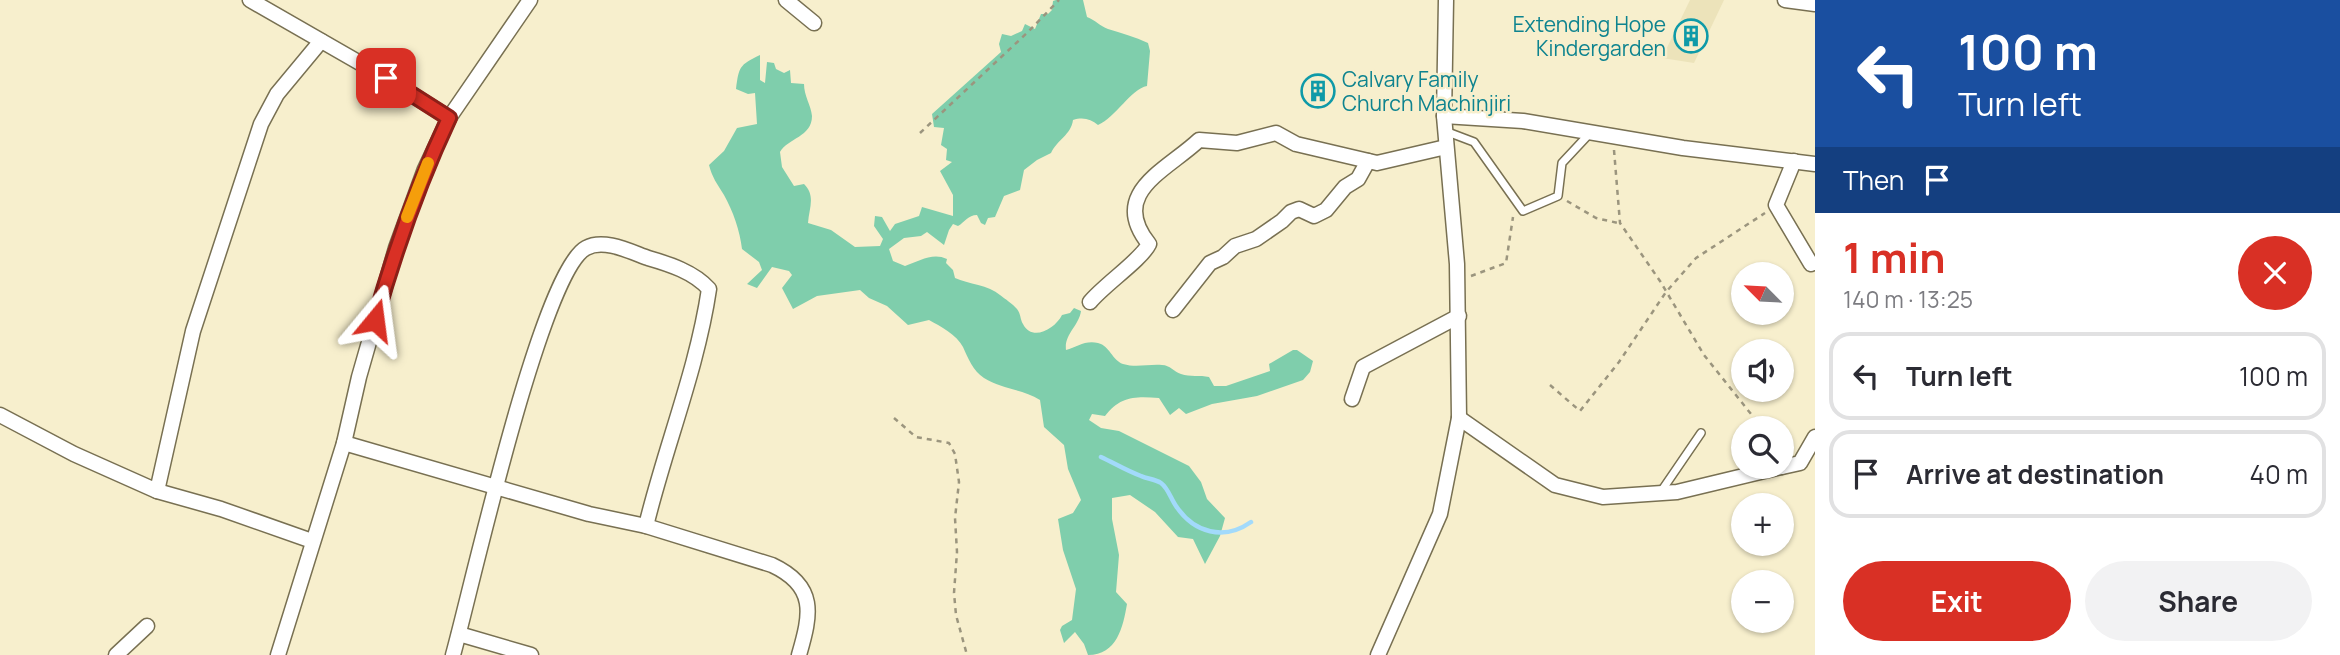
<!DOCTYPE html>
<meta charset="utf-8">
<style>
body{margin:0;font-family:Manrope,sans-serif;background:#f2f2f3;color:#2b2b33;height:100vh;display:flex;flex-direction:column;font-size:26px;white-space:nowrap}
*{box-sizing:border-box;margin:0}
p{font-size:23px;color:#7c7c81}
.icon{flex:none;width:38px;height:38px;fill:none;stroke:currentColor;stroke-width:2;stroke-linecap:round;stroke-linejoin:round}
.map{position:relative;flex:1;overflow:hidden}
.sheet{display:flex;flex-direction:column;background:#fff;width:525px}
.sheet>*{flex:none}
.top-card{background:#1a4fa0;color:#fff;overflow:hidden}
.needle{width:46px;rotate:294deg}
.tools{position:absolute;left:1731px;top:262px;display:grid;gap:14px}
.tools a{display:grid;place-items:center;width:63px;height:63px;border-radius:50%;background:#fff;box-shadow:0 2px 5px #0004;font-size:35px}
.pin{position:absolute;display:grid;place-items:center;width:60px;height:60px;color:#fff;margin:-30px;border-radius:14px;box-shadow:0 4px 10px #0006}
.me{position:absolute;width:77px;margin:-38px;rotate:16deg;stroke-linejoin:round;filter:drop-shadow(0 0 5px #0008)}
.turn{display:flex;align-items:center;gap:24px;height:147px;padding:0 28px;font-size:32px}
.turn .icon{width:91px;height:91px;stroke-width:2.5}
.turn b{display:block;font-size:49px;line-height:60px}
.then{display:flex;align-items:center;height:66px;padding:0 28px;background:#0003;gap:14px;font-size:26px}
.round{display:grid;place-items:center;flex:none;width:74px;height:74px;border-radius:37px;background:#f2f2f3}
.head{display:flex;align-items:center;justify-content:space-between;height:119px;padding:0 28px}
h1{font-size:42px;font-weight:700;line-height:52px;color:#d93025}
.button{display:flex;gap:14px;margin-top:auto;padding:14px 28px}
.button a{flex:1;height:80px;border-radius:42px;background:#d93025;color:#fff;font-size:28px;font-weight:700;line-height:80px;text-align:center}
.button a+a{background:#f2f2f3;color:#2b2b33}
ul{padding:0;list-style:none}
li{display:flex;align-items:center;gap:21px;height:88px;margin:0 14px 10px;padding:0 14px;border:4px solid #e1e1e2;border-radius:21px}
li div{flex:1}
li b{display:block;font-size:26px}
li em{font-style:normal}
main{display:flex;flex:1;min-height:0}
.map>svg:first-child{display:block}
.built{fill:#ece3ba}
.forest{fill:#7fceac}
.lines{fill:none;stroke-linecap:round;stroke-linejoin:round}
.stream{stroke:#a2dafb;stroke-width:4.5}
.service-casing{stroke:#787052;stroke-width:10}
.minor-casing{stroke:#787052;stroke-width:17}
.path{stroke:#9b957e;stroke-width:2.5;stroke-dasharray:5 5;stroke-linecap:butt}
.service{stroke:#fff;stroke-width:7}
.minor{stroke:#fff;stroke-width:14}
.route-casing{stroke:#8d1f18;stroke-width:18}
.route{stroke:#d93025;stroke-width:12}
.slow{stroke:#f59e0b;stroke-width:12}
.labels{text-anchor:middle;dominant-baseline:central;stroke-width:5;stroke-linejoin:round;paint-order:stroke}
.culture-label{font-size:21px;fill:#0d838f;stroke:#f7efcd;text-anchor:end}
</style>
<main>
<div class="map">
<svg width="1815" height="655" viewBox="0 0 1815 655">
<rect width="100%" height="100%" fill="#f7efcd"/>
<path class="built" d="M1690 0H1724L1694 63 1662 58Z"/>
<path class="forest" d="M1056 0H1083L1087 17C1095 20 1100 26 1108 29 1121 33 1135 37 1148 43L1150 51 1147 86C1131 89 1116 117 1098 125 1091 119 1083 117 1073 120 1071 135 1057 140 1051 153L1037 160 1024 170 1020 190 1004 196 995 217 988 218 985 225 981 223 977 215C968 215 965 222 958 226L953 224 949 230 944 245 927 232 921 236 904 238 889 249 893 261 905 266C919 261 933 252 947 259L946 263 953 270 955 278C968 284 989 285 1000 295 1005 299 1013 304 1017 309 1021 314 1020 319 1023 324 1032 342 1055 329 1062 315L1070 313 1074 308 1081 311C1079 326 1064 334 1066 350 1077 347 1085 340 1098 343 1110 346 1112 360 1123 364 1136 368 1148 364 1162 365 1170 365 1174 372 1181 374 1190 377 1200 375 1209 377L1214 386H1226L1270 371 1269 364 1293 350H1297L1313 361 1310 372 1303 380 1257 396 1212 404 1186 414 1179 408 1170 415 1159 398C1136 396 1120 396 1105 416L1092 414 1089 420 1101 428 1119 431 1189 466 1201 482 1207 499 1225 518 1220 536 1205 564 1193 539 1178 537 1155 512 1130 495 1112 498V519L1119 555 1116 592 1127 604C1123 627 1117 655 1088 655L1084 644 1075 632 1064 643 1060 630 1062 626 1072 620 1076 589 1063 550 1058 519 1073 513 1081 500 1068 469 1064 445 1044 427 1040 400C1022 389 1001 389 984 378 973 371 968 358 963 347 957 335 940 326 929 320L908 325 887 306 869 298 860 290 817 296 793 309 782 288 792 275 789 271 772 267 757 288 747 284 762 270 759 262 742 249C740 231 733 211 724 195 717 184 712 177 709 165L724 151 737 128 757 124 755 93 748 94 736 89C739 67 739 65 760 55V80L765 83 767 62 774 63 776 69 784 73 790 70 791 83 804 84C804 96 811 105 812 116 812 137 788 138 780 152L782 167 794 186 804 184C816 196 809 208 808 223L831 230 855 247 880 246 883 239 874 226 875 216 882 217 890 231 895 224 919 216 922 207 953 216V195L940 171 952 162 946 160 947 149 941 145 944 128 934 127 932 114 1001 52 999 44 1002 34 1011 36 1022 31 1025 24 1035 29 1041 14H1048L1052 10 1053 1Z"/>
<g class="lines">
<path class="stream" d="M1101 457C1114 463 1127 471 1141 476 1147 479 1155 479 1161 483 1168 488 1171 499 1176 506 1194 533 1224 541 1251 522"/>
<defs>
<g id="service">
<path d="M1445 131 1474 142 1523 211 1558 196 1562 163 1591 132"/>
<path d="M1660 493 1701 433"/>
</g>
<g id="minor">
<path d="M250 0 386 78 449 118"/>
<path d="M786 0 814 23"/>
<path d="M1785 0 1815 4"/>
<path d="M1444 116 1523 121 1683 148 1815 164"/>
<path d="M1794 161 1776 205 1811 264"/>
<path d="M1090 302C1105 284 1141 260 1149 244 1108 193 1166 171 1199 140L1237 143 1276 133 1296 144 1377 163 1446 147"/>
<path d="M1173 310 1210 263 1223 257 1235 246 1256 239 1282 221 1291 212 1299 209 1314 216 1326 210 1345 187 1358 179 1368 161"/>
<path d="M1352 399 1363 367 1459 316"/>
<path d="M0 415 74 454 157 491 221 509 312 541"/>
<path d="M1459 418 1555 485 1603 497 1677 492 1781 467"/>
<path d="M344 443 589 514 646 526 772 565C817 586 811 614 799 655"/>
<path d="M1782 467 1800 463 1815 437"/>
<path d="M157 491 193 331 261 124 277 94 321 41"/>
<path d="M459 634 531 655"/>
<path d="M116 655 147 626"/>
<path d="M278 655 344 443 359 377 396 248 425 169 449 118 530 0"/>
<path d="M453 655C471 591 541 272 586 248 604 238 631 252 648 258 669 264 694 272 709 289 697 370 665 447 646 526"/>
<path d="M1378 655 1440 514 1459 418 1457 264 1444 116 1446 0"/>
</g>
</defs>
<use href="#service" class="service-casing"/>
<use href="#minor" class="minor-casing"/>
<g class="path">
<path d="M920 133 1028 32 1059 0"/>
<path d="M1614 150 1620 223 1660 281 1704 355 1751 414 1765 429"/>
<path d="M1567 201 1596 218 1618 223"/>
<path d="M1471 276 1506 263 1513 217"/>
<path d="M1550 385 1580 411 1619 362 1666 292 1696 258 1765 213"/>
<path d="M894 418 916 437 949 443 955 454 959 482 955 518 957 552 954 593 956 615 967 655"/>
<path d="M1782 445 1787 451"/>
</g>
<use href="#service" class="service"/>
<use href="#minor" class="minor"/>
</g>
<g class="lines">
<defs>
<path id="route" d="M375 320C395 250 418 184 449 118L386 78"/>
</defs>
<use href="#route" class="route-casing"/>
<use href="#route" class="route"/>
<path class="slow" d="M407 217 428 163"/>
</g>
<defs>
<symbol id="building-ring" viewBox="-11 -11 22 22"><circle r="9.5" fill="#f7efcd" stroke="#0f9aa8" stroke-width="1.5"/><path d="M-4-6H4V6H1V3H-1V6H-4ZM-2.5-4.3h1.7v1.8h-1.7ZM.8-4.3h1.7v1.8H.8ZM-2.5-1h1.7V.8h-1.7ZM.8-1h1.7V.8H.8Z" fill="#0f9aa8"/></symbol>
</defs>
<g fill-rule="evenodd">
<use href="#building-ring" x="1672" y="17" width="38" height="38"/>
<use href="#building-ring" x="1299" y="72" width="38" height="38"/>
</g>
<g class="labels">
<g class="culture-label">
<text x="1666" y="24">Extending Hope<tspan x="1666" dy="24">Kindergarden</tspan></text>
<text x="1342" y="79" text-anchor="start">Calvary Family<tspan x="1342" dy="24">Church Machinjiri</tspan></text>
</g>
</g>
</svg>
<div class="tools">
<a><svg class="needle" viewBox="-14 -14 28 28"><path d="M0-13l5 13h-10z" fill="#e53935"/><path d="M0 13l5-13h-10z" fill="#7c7c81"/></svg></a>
<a><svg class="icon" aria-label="sound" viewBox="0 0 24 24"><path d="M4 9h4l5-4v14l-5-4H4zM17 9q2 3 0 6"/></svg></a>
<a><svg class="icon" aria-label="search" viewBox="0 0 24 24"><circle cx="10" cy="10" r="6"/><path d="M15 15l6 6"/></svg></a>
<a>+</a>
<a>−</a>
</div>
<div class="pin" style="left:386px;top:78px;background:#d93025"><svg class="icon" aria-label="arrive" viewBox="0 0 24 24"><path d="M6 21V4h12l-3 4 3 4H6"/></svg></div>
<svg class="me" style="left:375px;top:320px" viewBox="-20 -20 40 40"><path d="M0-17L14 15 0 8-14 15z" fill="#d93025" stroke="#fff" stroke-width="4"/></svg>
</div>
<section class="sheet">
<div class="top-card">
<div class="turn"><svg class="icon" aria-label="left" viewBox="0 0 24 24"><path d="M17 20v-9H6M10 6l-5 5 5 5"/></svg><div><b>100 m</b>Turn left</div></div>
<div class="then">Then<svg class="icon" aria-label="arrive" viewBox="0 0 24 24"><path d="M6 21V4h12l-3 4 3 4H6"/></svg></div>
</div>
<div class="head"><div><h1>1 min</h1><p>140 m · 13:25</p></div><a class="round" style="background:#d93025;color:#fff"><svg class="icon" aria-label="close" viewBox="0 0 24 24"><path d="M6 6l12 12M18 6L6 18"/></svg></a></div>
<ul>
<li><svg class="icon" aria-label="left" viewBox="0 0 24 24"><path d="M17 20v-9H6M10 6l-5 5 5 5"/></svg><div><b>Turn left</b></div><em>100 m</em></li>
<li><svg class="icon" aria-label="arrive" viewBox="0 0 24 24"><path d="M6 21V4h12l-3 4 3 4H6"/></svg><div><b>Arrive at destination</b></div><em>40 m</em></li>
</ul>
<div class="button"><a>Exit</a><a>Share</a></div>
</section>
</main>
